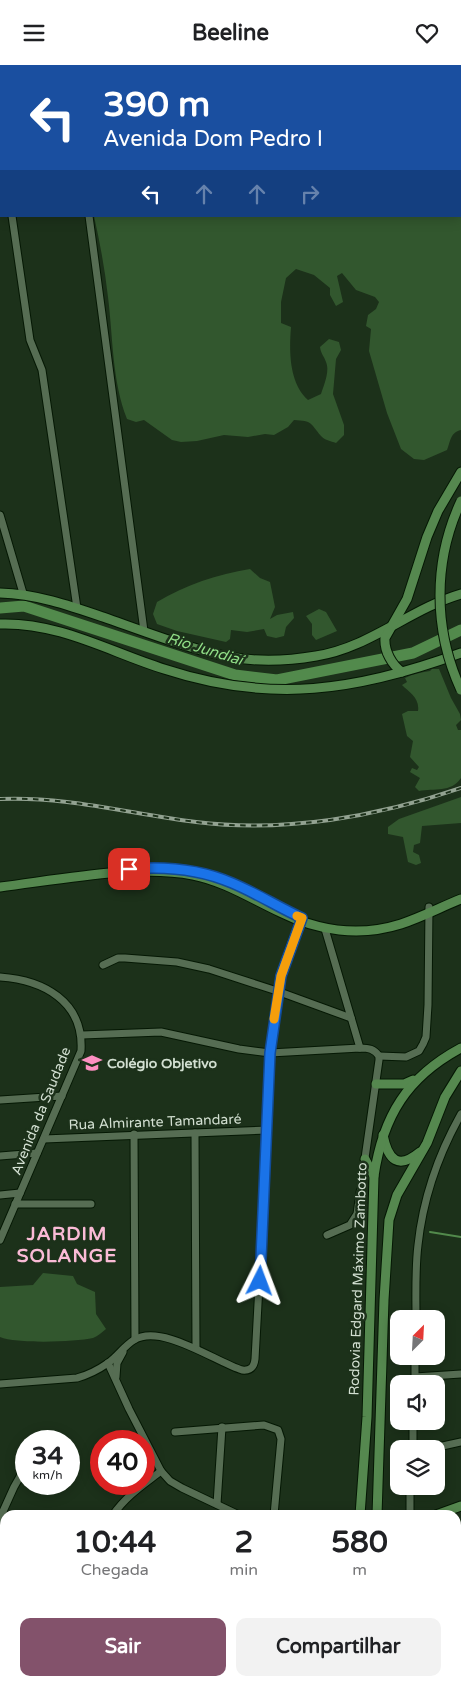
<!DOCTYPE html>
<html lang="pt">
<meta charset="utf-8">
<style>
body{margin:0;font-family:"Varela Round",sans-serif;background:#f2f2f2;color:#202124;height:100vh;display:flex;flex-direction:column;font-size:19px;white-space:nowrap}
*{box-sizing:border-box;margin:0}
p{font-size:16px;color:#757577}
.icon{flex:none;width:28px;height:28px;fill:none;stroke:currentColor;stroke-width:2;stroke-linecap:round;stroke-linejoin:round}
.map{position:relative;flex:1;overflow:hidden}
.sheet{position:absolute;left:0px;top:1445px;width:461px;height:176px;display:flex;flex-direction:column;background:#fff;border-radius:15px 15px 0 0;box-shadow:0 2px 12px #0003}
.sheet>*{flex:none}
.hud{position:absolute;left:0px;top:0px;width:461px;height:152px;box-shadow:0 2px 12px #0003;background:#1a4fa0;color:#fff;overflow:hidden}
.needle{width:32px;rotate:24deg}
.buttons{position:absolute;left:390px;top:1245px;display:grid;gap:10px}
.buttons a{display:grid;place-items:center;width:55px;height:55px;border-radius:10px;background:#fff;box-shadow:0 2px 12px #0003;font-size:25px}
.speed{position:absolute;left:15px;top:1365px;display:flex;gap:10px;font-size:25px;font-weight:700;text-align:center}
.speed>*{display:grid;place-content:center;width:65px;height:65px;border-radius:50%;background:#fff;box-shadow:0 2px 12px #0003;line-height:1}
.speed small{font-size:12px;font-weight:400}
.speed .limit{border:8px solid #d22;background:#fff;color:#111}
.pin{position:absolute;display:grid;place-items:center;width:42px;height:42px;color:#fff;margin:-21px;border-radius:10px;box-shadow:0 2px 8px #0006}
.me{position:absolute;width:55px;margin:-28px;rotate:3deg;stroke-linejoin:round;filter:drop-shadow(0 0 4px #0008)}
.turn{display:flex;align-items:center;gap:18px;height:105px;padding:0 20px;font-size:22px}
.turn .icon{width:65px;height:65px;stroke-width:2.5}
.turn b{display:block;font-size:35px;line-height:42px}
.lanes{display:flex;align-items:center;height:48px;padding:0 20px;background:#0003;justify-content:center;gap:25px;direction:ltr}
.lanes .off{opacity:.35}
.eta{display:flex;justify-content:space-evenly;align-items:center;height:85px;text-align:center}
.eta b{font-size:30px;font-weight:800;line-height:35px}
.primary-button{display:flex;gap:10px;margin-top:auto;padding:10px 20px}
.primary-button a{flex:1;height:58px;border-radius:10px;background:#83526b;color:#fff;font-size:20px;font-weight:800;line-height:58px;text-align:center}
.primary-button a+a{background:#f2f2f2;color:#202124}
header{display:flex;justify-content:space-between;align-items:center;height:65px;padding:0 20px;background:#fff;font-size:22px;font-weight:800}
.map>svg:first-child{display:block}
.green{fill:#32572e}
.lines{fill:none;stroke-linecap:round;stroke-linejoin:round}
.stream{stroke:#528a4c;stroke-width:2}
.river{stroke:#528a4c;stroke-width:11}
.minor-casing{stroke:#051804;stroke-width:9}
.major-casing{stroke:#051804;stroke-width:11}
.minor{stroke:#566d53;stroke-width:7}
.major{stroke:#55884f;stroke-width:9}
.rail-casing{stroke:#92a291;stroke-width:4}
.rail{stroke:#1c311a;stroke-width:2;stroke-dasharray:5.5;stroke-linecap:butt}
.major-bridge-casing{stroke:#051804;stroke-width:11;stroke-linecap:butt}
.major-bridge{stroke:#55884f;stroke-width:9}
.route-casing{stroke:#114b97;stroke-width:12}
.route{stroke:#1a73e8;stroke-width:9}
.slow{stroke:#f59e0b;stroke-width:9}
.labels{text-anchor:middle;dominant-baseline:central;stroke-width:5;stroke-linejoin:round;paint-order:stroke}
.poi-label{font-size:14px;font-weight:bold;fill:#d2dfd1;stroke:#1c311a;text-anchor:start}
.street-label{font-size:14px;fill:#d2dfd1;stroke:#1c311a}
.water-label{font-size:15px;font-style:italic;fill:#90dd87;stroke:#1c311a}
.district-label{font-size:19px;font-weight:bold;letter-spacing:1px;fill:#fabbd6;stroke:#1c311a}
</style>
<header><svg class="icon" aria-label="menu" viewBox="0 0 24 24"><path d="M4 6h16M4 12h16M4 18h16"/></svg>Beeline<svg class="icon" aria-label="heart" viewBox="0 0 24 24"><path d="M12 20l-8-8c-3-5 5-10 8-4 3-6 11-1 8 4z"/></svg></header>
<div class="map">
<svg width="461" height="1621" viewBox="0 0 461 1621">
<rect width="100%" height="100%" fill="#1c311a"/>
<g class="green">
<path d="M109 0H461V365C450 368 451 375 447 385L424 395 414 394 401 384 387 348 369 286 371 264 366 261 368 250 376 244 379 237 375 232 356 225 342 208 337 211 343 237 336 241 330 230V223L314 210 296 204 286 213 281 237V258L291 262C289 286 289 318 308 335L321 329C324 320 330 306 326 297 324 291 321 289 320 282L329 274 339 277 341 285 336 294 333 329 344 360V370L336 378C331 376 324 375 321 371 310 358 313 356 294 355L288 362 274 370 265 369 248 372 224 370 197 376 181 377 172 375 144 355 136 357 127 354C112 316 113 272 108 232 105 205 100 178 94 151H460V1Z"/>
<path d="M250 504 260 513 270 517 275 542 270 554 277 550 293 547 294 553 286 562 284 571 276 573 267 571 264 564 247 567 231 565 230 574 226 577 177 566 157 559 153 549 157 537C185 520 218 509 250 504Z"/>
<path d="M319 544 326 547 337 566 316 575 312 570V559L306 551Z"/>
<path d="M432 604H439L451 633 460 649 461 655 456 660 458 665H461V713C451 728 434 723 419 726L415 722 420 713 410 707 412 703 417 705 419 702 410 692 413 676 407 671 402 649 408 646H418C420 633 409 627 402 620L407 617 405 613C413 609 422 607 430 606Z"/>
<path d="M461 732V758L422 761 420 778 414 780 413 787 419 790 421 798 416 800 408 797 403 772 388 769V762L399 754Z"/>
<path d="M43 1208 73 1211 77 1219 95 1227 96 1249 106 1264C102 1267 98 1271 93 1273 75 1277 17 1279 0 1272V1222L33 1220Z"/>
</g>
<g class="lines">
<path class="stream" d="M430 1167 461 1172"/>
<path class="river" d="M0 543 24 541 235 610 277 615 413 588 461 565"/>
<defs>
<g id="minor">
<path d="M106 0V1"/>
<path d="M12 151 30 275 42 305 77 543"/>
<path d="M89 151 144 566"/>
<path d="M0 450 23 528"/>
<path d="M325 864 360 983"/>
<path d="M103 900 118 893H125L177 897 209 904 277 926 351 953"/>
<path d="M0 912C43 915 84 936 81 986L0 1175"/>
<path d="M82 970 161 967 239 984 270 988 360 983C369 983 374 984 379 991V995L357 1149 350 1160 327 1170"/>
<path d="M379 991 406 992 419 986 423 979 426 972 428 940 429 842"/>
<path d="M0 1035 62 1031"/>
<path d="M195 1068 196 1283"/>
<path d="M134 1069 135 1274"/>
<path d="M44 1074 267 1065"/>
<path d="M0 1091 37 1088"/>
<path d="M0 1130 20 1128"/>
<path d="M15 1139H91"/>
<path d="M416 1254C416 1230 415 1204 418 1180 423 1134 438 1090 461 1049"/>
<path d="M108 1298 129 1344 161 1406 170 1416 182 1423 239 1450"/>
<path d="M116 1312 117 1298 123 1287"/>
<path d="M415 1312 461 1309"/>
<path d="M0 1319 77 1313C88 1310 98 1305 108 1298 117 1292 124 1281 134 1275 161 1258 216 1297 242 1305 251 1306 254 1302 255 1294 259 1220 263 1147 267 1073 270 999 268 921 302 853"/>
<path d="M415 1319V1291"/>
<path d="M175 1367 264 1360 278 1365 281 1374 274 1450"/>
<path d="M413 1384V1356"/>
<path d="M429 1384 461 1377"/>
<path d="M410 1421V1450"/>
<path d="M217 1439 222 1362"/>
<path d="M113 1450C126 1431 143 1420 161 1406"/>
<path d="M0 1453 14 1422 26 1401"/>
<path d="M0 1615 5 1613"/>
<path d="M127 1616 138 1621"/>
<path d="M64 1621 66 1616"/>
</g>
<g id="major">
<path d="M0 528C36 529 68 540 103 552 143 566 184 582 225 591 254 597 287 596 316 591 369 583 410 544 461 529"/>
<path d="M0 559C59 557 110 587 164 604 271 639 357 626 461 588"/>
<path d="M402 607C392 600 384 586 385 573L407 534 427 472 438 446 461 407"/>
<path d="M0 822C57 815 137 799 193 810 224 816 252 834 280 847 318 866 360 872 401 859 422 852 441 842 461 834"/>
<path d="M376 1019H404L413 1015"/>
<path d="M383 1070C388 1095 398 1105 420 1087"/>
<path d="M365 1094 374 1111"/>
<path d="M360 1450 367 1352 374 1111C383 1051 407 1012 461 983"/>
<path d="M377 1450 384 1235 389 1155 397 1130 427 1078 445 1032 461 1006"/>
<path d="M436 1450 461 1441"/>
<path d="M205 1621 207 1616"/>
<path d="M358 1621V1616"/>
<path d="M371 1621 372 1616"/>
</g>
</defs>
<use href="#minor" class="minor-casing"/>
<use href="#major" class="major-casing"/>
<use href="#minor" class="minor"/>
<use href="#major" class="major"/>
<defs>
<path id="rail" d="M0 734C66 731 131 749 196 757 284 768 377 752 461 723"/>
</defs>
<use href="#rail" class="rail-casing"/>
<use href="#rail" class="rail"/>
<defs>
<path id="major-bridge" d="M461 436C433 496 433 564 461 625"/>
</defs>
<use href="#major-bridge" class="major-bridge-casing"/>
<use href="#major-bridge" class="major-bridge"/>
</g>
<g class="lines">
<defs>
<path id="route" d="M129 804C164 801 200 804 232 818 256 828 278 842 302 853L281 911 270 988 260 1216"/>
</defs>
<use href="#route" class="route-casing"/>
<use href="#route" class="route"/>
<path class="slow" d="M274 954 281 911 302 853 297 851"/>
</g>
<defs>
<symbol id="school-bare" viewBox="-9 -9 18 18"><path d="M0-5L7-2L0 1L-7-2ZM-4 1L0 2.5L4 1V4Q0 6-4 4Z" fill="#fc8fc1" stroke="#1c311a" stroke-width="2.5" paint-order="stroke"/></symbol>
</defs>
<g fill-rule="evenodd">
<use href="#school-bare" x="78" y="984" width="28" height="28"/>
</g>
<g class="labels">
<g class="poi-label">
<text x="107" y="998">Colégio Objetivo</text>
</g>
<g class="street-label">
<text transform="translate(41 1046) rotate(-68)">Avenida da Saudade</text>
<text transform="translate(155 1057) rotate(-2)">Rua Almirante Tamandaré</text>
<text transform="translate(358 1214) rotate(-88)">Rodovia Edgard Máximo Zambotto</text>
</g>
<g class="water-label">
<text transform="translate(205 584) rotate(17)">Rio Jundiaí</text>
</g>
<g class="district-label">
<text x="67" y="1169">JARDIM<tspan x="67" dy="22">SOLANGE</tspan></text>
</g>
</g>
</svg>
<div class="buttons">
<a><svg class="needle" viewBox="-14 -14 28 28"><path d="M0-13l5 13h-10z" fill="#e53935"/><path d="M0 13l5-13h-10z" fill="#757577"/></svg></a>
<a><svg class="icon" aria-label="sound" viewBox="0 0 24 24"><path d="M4 9h4l5-4v14l-5-4H4zM17 9q2 3 0 6"/></svg></a>
<a><svg class="icon" aria-label="layers" viewBox="0 0 24 24"><path d="M12 4l9 5-9 5-9-5zM3 14l9 5 9-5"/></svg></a>
</div>
<div class="speed"><div>34<small>km/h</small></div><div class="limit">40</div></div>
<div class="pin" style="left:129px;top:804px;background:#d93025"><svg class="icon" aria-label="arrive" viewBox="0 0 24 24"><path d="M6 21V4h12l-3 4 3 4H6"/></svg></div>
<svg class="me" style="left:260px;top:1216px" viewBox="-20 -20 40 40"><path d="M0-17L14 15 0 8-14 15z" fill="#1a73e8" stroke="#fff" stroke-width="4"/></svg>
<div class="hud">
<div class="turn"><svg class="icon" aria-label="left" viewBox="0 0 24 24"><path d="M17 20v-9H6M10 6l-5 5 5 5"/></svg><div><b>390 m</b>Avenida Dom Pedro I</div></div>
<div class="lanes"><svg class="icon" aria-label="left" viewBox="0 0 24 24"><path d="M17 20v-9H6M10 6l-5 5 5 5"/></svg><svg class="icon off" aria-label="ahead" viewBox="0 0 24 24"><path d="M12 20V5M6 11l6-6 6 6"/></svg><svg class="icon off" aria-label="ahead" viewBox="0 0 24 24"><path d="M12 20V5M6 11l6-6 6 6"/></svg><svg class="icon off" aria-label="right" viewBox="0 0 24 24"><path d="M7 20v-9h11M14 6l5 5-5 5"/></svg></div>
</div>
<section class="sheet">
<div class="eta">
<div><b>10:44</b><p>Chegada</p></div>
<div><b>2</b><p>min</p></div>
<div><b>580</b><p>m</p></div>
</div>
<div class="primary-button"><a>Sair</a><a>Compartilhar</a></div>
</section>
</div>
